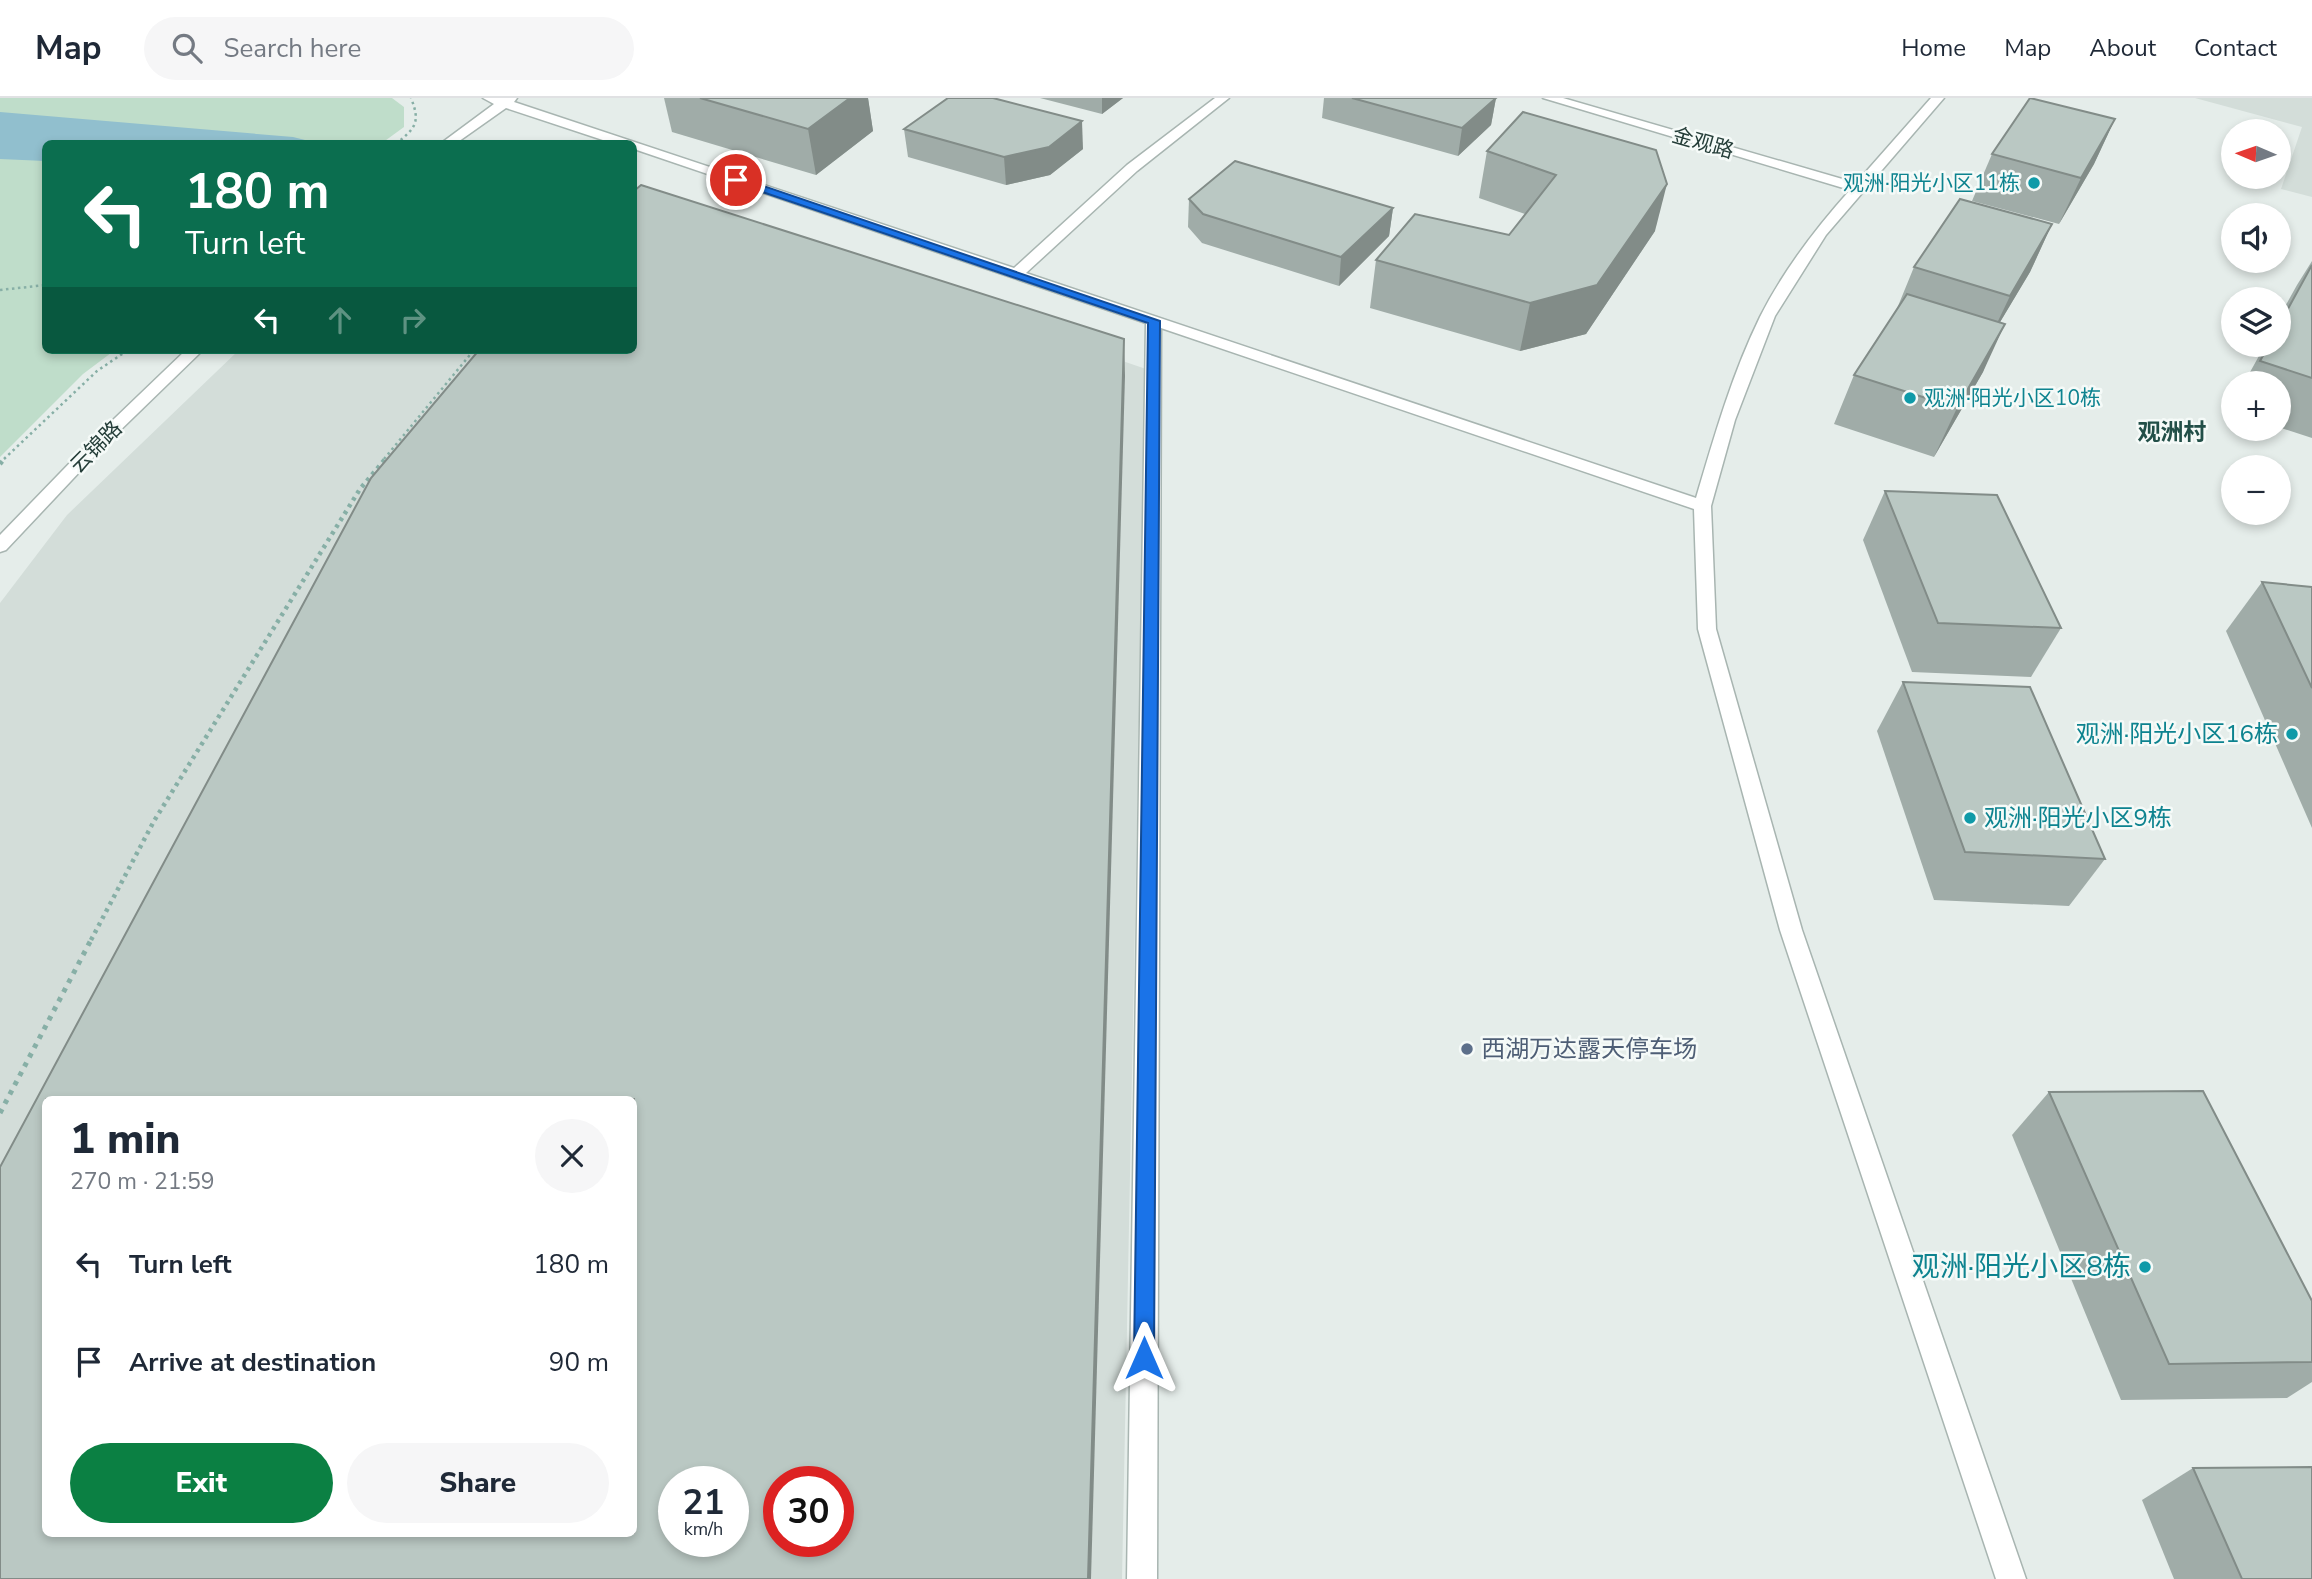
<!DOCTYPE html>
<meta charset="utf-8">
<style>
body{margin:0;font-family:"Nunito Sans","Noto Sans SC",sans-serif;background:#f6f6f7;color:#1f2937;height:100vh;display:flex;flex-direction:column;font-size:26px;white-space:nowrap}
*{box-sizing:border-box;margin:0}
p{font-size:23px;color:#747a83}
.icon{flex:none;width:38px;height:38px;fill:none;stroke:currentColor;stroke-width:2;stroke-linecap:round;stroke-linejoin:round}
.map{position:relative;flex:1;overflow:hidden}
.panel{position:absolute;left:42px;top:998px;width:595px;height:441px;display:flex;flex-direction:column;background:#fff;border-radius:10px;box-shadow:0 4px 10px #0003}
.panel>*{flex:none}
.hud{position:absolute;left:42px;top:42px;width:595px;height:214px;border-radius:10px;box-shadow:0 4px 10px #0003;background:#0b6e4f;color:#fff;overflow:hidden}
.needle{width:46px;rotate:272deg}
.controls{position:absolute;left:2221px;top:21px;display:grid;gap:14px}
.controls a{display:grid;place-items:center;width:70px;height:70px;border-radius:50%;background:#fff;box-shadow:0 4px 10px #0003;font-size:35px}
.speed{position:absolute;left:658px;top:1368px;display:flex;gap:14px;font-size:35px;font-weight:700;text-align:center}
.speed>*{display:grid;place-content:center;width:91px;height:91px;border-radius:50%;background:#fff;box-shadow:0 4px 10px #0003;line-height:1}
.speed small{font-size:18px;font-weight:400}
.speed .limit{border:10px solid #d22;background:#fff;color:#111}
.pin{position:absolute;display:grid;place-items:center;width:60px;height:60px;color:#fff;margin:-30px;border:4px solid #fff;border-radius:50%;box-shadow:0 2px 7px #0007}
.me{position:absolute;width:77px;margin:-38px;rotate:0deg;stroke-linejoin:round;filter:drop-shadow(0 0 5px #0008)}
.turn{display:flex;align-items:center;gap:24px;height:147px;padding:0 28px;font-size:32px}
.turn .icon{width:91px;height:91px;stroke-width:2.5}
.turn b{display:block;font-size:49px;line-height:60px}
.lanes{display:flex;align-items:center;height:66px;padding:0 28px;background:#0003;justify-content:center;gap:35px;direction:ltr}
.lanes .off{opacity:.35}
.round{display:grid;place-items:center;flex:none;width:74px;height:74px;border-radius:37px;background:#f6f6f7}
.headline{display:flex;align-items:center;justify-content:space-between;height:119px;padding:0 28px}
h1{font-size:42px;font-weight:800;line-height:52px}
.primary-button{display:flex;gap:14px;margin-top:auto;padding:14px 28px}
.primary-button a{flex:1;height:80px;border-radius:42px;background:#0b8043;color:#fff;font-size:28px;font-weight:800;line-height:80px;text-align:center}
.primary-button a+a{background:#f6f6f7;color:#1f2937}
ul{padding:0;list-style:none}
li{display:flex;align-items:center;gap:21px;height:98px;padding:0 28px}
li div{flex:1}
li b{display:block;font-size:26px}
li em{font-style:normal}
header{display:flex;align-items:center;gap:42px;box-sizing:border-box;height:98px;padding:0 35px;background:#fff;border-bottom:2px solid #e0e1e3}
header strong{font-size:33px}
nav{display:flex;gap:38px;margin-inline-start:auto;font-size:24px}
.search{width:490px;height:63px;background:#f6f6f7;display:flex;align-items:center;gap:18px;box-sizing:border-box;padding:0 24px;border-radius:38px;color:#747a83;font-size:26px}
.map>svg:first-child{display:block}
.built{fill:#d3ddd9;fill-rule:evenodd}
.green{fill:#bfddca}
.water{fill:#91bfce}
.lines{fill:none;stroke-linecap:round;stroke-linejoin:round}
.minor-casing{stroke:#a8b5b1;stroke-width:3}
.path-far2{stroke:#87afa6;stroke-width:2.5;stroke-dasharray:2.5 3.5;stroke-linecap:butt}
.path-far1{stroke:#87afa6;stroke-width:4.5;stroke-dasharray:3.5 4.5;stroke-linecap:butt}
.path{stroke:#87afa6;stroke-width:5;stroke-dasharray:4.5 6;stroke-linecap:butt}
.minor{fill:#fff;fill-rule:evenodd}
.wall{fill:#a0aca8}
.shaded-wall{fill:#828c88}
.building{fill:#bac8c3;stroke:#828c88;stroke-width:2;fill-rule:evenodd}
.route{fill:#1a73e8;stroke:#114b97;stroke-width:2}
.culture-dot{fill:#0f9aa8;stroke:#f5faf8;stroke-width:2.5}
.service-dot{fill:#5c6f8a;stroke:#f5faf8;stroke-width:2.5}
.labels{text-anchor:middle;dominant-baseline:central;stroke-width:5;stroke-linejoin:round;paint-order:stroke}
.far-street-label{font-size:21px;fill:#253e39;stroke:#f5faf8}
.far-culture-label{font-size:21px;fill:#0d838f;stroke:#f5faf8;text-anchor:end}
.far-quarter-label{font-size:23px;font-weight:bold;fill:#224f48;stroke:#f5faf8}
.culture-label{font-size:24px;fill:#0d838f;stroke:#f5faf8;text-anchor:end}
.service-label{font-size:24px;fill:#4e5e75;stroke:#f5faf8;text-anchor:start}
.near-culture-label{font-size:28px;fill:#0d838f;stroke:#f5faf8;text-anchor:end}
</style>
<header>
<strong>Map</strong>
<div class="search"><svg class="icon" aria-label="search" viewBox="0 0 24 24"><circle cx="10" cy="10" r="6"/><path d="M15 15l6 6"/></svg>Search here</div>
<nav><a>Home</a><a>Map</a><a>About</a><a>Contact</a></nav>
</header>
<div class="map">
<svg width="2312" height="1481" viewBox="0 0 2312 1481">
<rect width="100%" height="100%" fill="#e5edea"/>
<g class="built">
<path d="M2195 0H2312V99L2281 91 2302 29Z"/>
<path d="M634 96 1146 271 1122 1481H0V505L67 417 239 252H634ZM46 1001H634V1435H46ZM674 1384H733V1444H674ZM779 1384H838V1444H779Z"/>
</g>
<path class="green" d="M0 0H392L404 9V29L382 45 46 46V252H115L83 276 0 359Z"/>
<path class="water" d="M0 14 293 39 317 45 46 46 45 63 0 61Z"/>
<g class="lines">
<defs>
<g id="minor">
<path d="M483 0H517L514 4 1014 170 1127 67 1215 0H1229L1137 73 1026 175 1696 400C1714 339 1732 276 1760 219 1783 173 1816 130 1850 92L1543 0H1563L1856 85 1931 0H1944L1826 137 1775 218 1735 322 1711 408 1716 531 1802 832 2026 1481H1996L1780 832 1698 531 1694 411 1161 230 1157 1481H1127L1146 225 634 51V46H615L506 10 455 46H440L494 6Z"/>
<path d="M186 252H203L103 349 6 452 0 454V437L91 343Z"/>
</g>
</defs>
<use href="#minor" class="minor-casing"/>
<g class="path-far2">
<path d="M396 46C415 30 421 25 411 0"/>
<path d="M0 192 46 187"/>
<path d="M4 361 97 273 128 252"/>
<path d="M384 361 474 252"/>
</g>
<g class="path-far1">
<path d="M0 366 5 360"/>
<path d="M91 842 154 723 360 391 386 360"/>
</g>
<path class="path" d="M0 1015 92 840"/>
<use href="#minor" class="minor"/>
</g>
<g class="wall">
<path d="M664 0H868L873 33 816 77 672 34Z"/>
<path d="M1040 0H1123L1102 16Z"/>
<path d="M1324 0H1496L1491 27 1458 58 1322 20Z"/>
<path d="M1523 14 1655 133 1586 236 1520 253 1370 210 1376 162 1509 137 1525 116 1479 100 1487 53Z"/>
<path d="M2115 21 2094 66 2059 126 1972 103 1992 56Z"/>
<path d="M904 31 1083 51 1050 77 1006 87 908 59Z"/>
<path d="M1189 101 1393 110 1389 138 1339 188 1202 145 1188 129Z"/>
<path d="M2052 126 2030 174 2000 224 1983 274 1934 359 1834 326 1854 277 1896 213 1914 169Z"/>
<path d="M2312 163V340L2278 329V285H2244L2265 247H2278V221L2297 187Z"/>
<path d="M1885 393 2061 530 2031 579 1912 574 1863 442Z"/>
<path d="M2262 484 2312 489V730L2226 533Z"/>
<path d="M1903 584 2105 761 2069 808 1934 802 1877 633Z"/>
<path d="M2049 994 2312 1203V1284L2287 1300 2121 1302 2012 1037Z"/>
<path d="M2193 1370 2312 1481H2174L2142 1402Z"/>
</g>
<g class="shaded-wall">
<path d="M850 0H868L873 33 816 77 808 31Z"/>
<path d="M1102 0H1123L1102 16Z"/>
<path d="M1496 0 1491 27 1458 58 1462 30Z"/>
<path d="M2115 21 2094 66 2059 126 2081 80Z"/>
<path d="M1082 23 1083 51 1050 77 1006 87 1004 59Z"/>
<path d="M1667 86 1655 133 1586 236 1520 253 1530 205Z"/>
<path d="M1393 110 1389 138 1339 188 1341 159Z"/>
<path d="M2052 126 2030 174 1987 246 2010 198Z"/>
<path d="M2005 226 1983 274 1934 359 1957 310Z"/>
<path d="M1124 241 1125 278 1091 1481H1088Z"/>
</g>
<g class="building">
<path d="M700 0H850L808 31Z"/>
<path d="M948 0H993L1082 23 1049 49 1004 59 904 31Z"/>
<path d="M1352 0H1496L1462 30Z"/>
<path d="M2030 0 2115 21 2081 80 1992 56Z"/>
<path d="M1523 14 1656 52 1667 86 1597 187 1530 205 1376 162 1415 116 1509 137 1556 77 1487 53Z"/>
<path d="M1235 63 1393 110 1341 159 1203 116 1189 101Z"/>
<path d="M641 87 1124 241 1088 1481H0V1069L371 380 479 252H634V93ZM46 1001H634V1435H46ZM674 1384H733V1444H674ZM779 1384H838V1444H779Z"/>
<path d="M1960 101 2052 126 2010 198 1914 169Z"/>
<path d="M2312 167V280L2260 263 2269 247H2278V229Z"/>
<path d="M1907 196 2005 226 1957 310 1854 277Z"/>
<path d="M1885 393 1997 397 2061 530 1938 525Z"/>
<path d="M2262 484 2312 489V590Z"/>
<path d="M1903 584 2030 589 2105 761 1965 754Z"/>
<path d="M2203 993 2312 1203V1264L2169 1266 2049 994Z"/>
<path d="M2312 1369V1481H2242L2193 1370Z"/>
</g>
<path class="route" d="M733 80H740L1160 223 1154 1260 1151 1267 1144 1270 1137 1267 1134 1260 1148 225 733 84Z"/>
<g class="culture-dot">
<circle cx="2034" cy="85" r="7"/>
<circle cx="1910" cy="300" r="7"/>
<circle cx="2292" cy="636" r="7"/>
<circle cx="1970" cy="720" r="7"/>
<circle cx="2145" cy="1169" r="7"/>
</g>
<circle class="service-dot" cx="1467" cy="951" r="7"/>
<g class="labels">
<g class="far-street-label">
<text transform="translate(1703 45) rotate(16)">金观路</text>
<text transform="translate(96 349) rotate(-45)">云锦路</text>
</g>
<g class="far-culture-label">
<text x="2020" y="85">观洲·阳光小区11栋</text>
<text x="1924" y="300" text-anchor="start">观洲·阳光小区10栋</text>
</g>
<g class="far-quarter-label">
<text x="2172" y="334">观洲村</text>
</g>
<g class="culture-label">
<text x="2278" y="636">观洲·阳光小区16栋</text>
<text x="1984" y="720" text-anchor="start">观洲·阳光小区9栋</text>
</g>
<g class="service-label">
<text x="1481" y="951">西湖万达露天停车场</text>
</g>
<g class="near-culture-label">
<text x="2131" y="1169">观洲·阳光小区8栋</text>
</g>
</g>
</svg>
<div class="controls">
<a><svg class="needle" viewBox="-14 -14 28 28"><path d="M0-13l5 13h-10z" fill="#e53935"/><path d="M0 13l5-13h-10z" fill="#747a83"/></svg></a>
<a><svg class="icon" aria-label="sound" viewBox="0 0 24 24"><path d="M4 9h4l5-4v14l-5-4H4zM17 9q2 3 0 6"/></svg></a>
<a><svg class="icon" aria-label="layers" viewBox="0 0 24 24"><path d="M12 4l9 5-9 5-9-5zM3 14l9 5 9-5"/></svg></a>
<a>+</a>
<a>−</a>
</div>
<div class="speed"><div>21<small>km/h</small></div><div class="limit">30</div></div>
<div class="pin" style="left:736px;top:82px;background:#d93025"><svg class="icon" aria-label="arrive" viewBox="0 0 24 24"><path d="M6 21V4h12l-3 4 3 4H6"/></svg></div>
<svg class="me" style="left:1144px;top:1260px" viewBox="-20 -20 40 40"><path d="M0-17L14 15 0 8-14 15z" fill="#1a73e8" stroke="#fff" stroke-width="4"/></svg>
<div class="hud">
<div class="turn"><svg class="icon" aria-label="left" viewBox="0 0 24 24"><path d="M17 20v-9H6M10 6l-5 5 5 5"/></svg><div><b>180 m</b>Turn left</div></div>
<div class="lanes"><svg class="icon" aria-label="left" viewBox="0 0 24 24"><path d="M17 20v-9H6M10 6l-5 5 5 5"/></svg><svg class="icon off" aria-label="ahead" viewBox="0 0 24 24"><path d="M12 20V5M6 11l6-6 6 6"/></svg><svg class="icon off" aria-label="right" viewBox="0 0 24 24"><path d="M7 20v-9h11M14 6l5 5-5 5"/></svg></div>
</div>
<section class="panel">
<div class="headline"><div><h1>1 min</h1><p>270 m · 21:59</p></div><a class="round"><svg class="icon" aria-label="close" viewBox="0 0 24 24"><path d="M6 6l12 12M18 6L6 18"/></svg></a></div>
<ul>
<li><svg class="icon" aria-label="left" viewBox="0 0 24 24"><path d="M17 20v-9H6M10 6l-5 5 5 5"/></svg><div><b>Turn left</b></div><em>180 m</em></li>
<li><svg class="icon" aria-label="arrive" viewBox="0 0 24 24"><path d="M6 21V4h12l-3 4 3 4H6"/></svg><div><b>Arrive at destination</b></div><em>90 m</em></li>
</ul>
<div class="primary-button"><a>Exit</a><a>Share</a></div>
</section>
</div>
